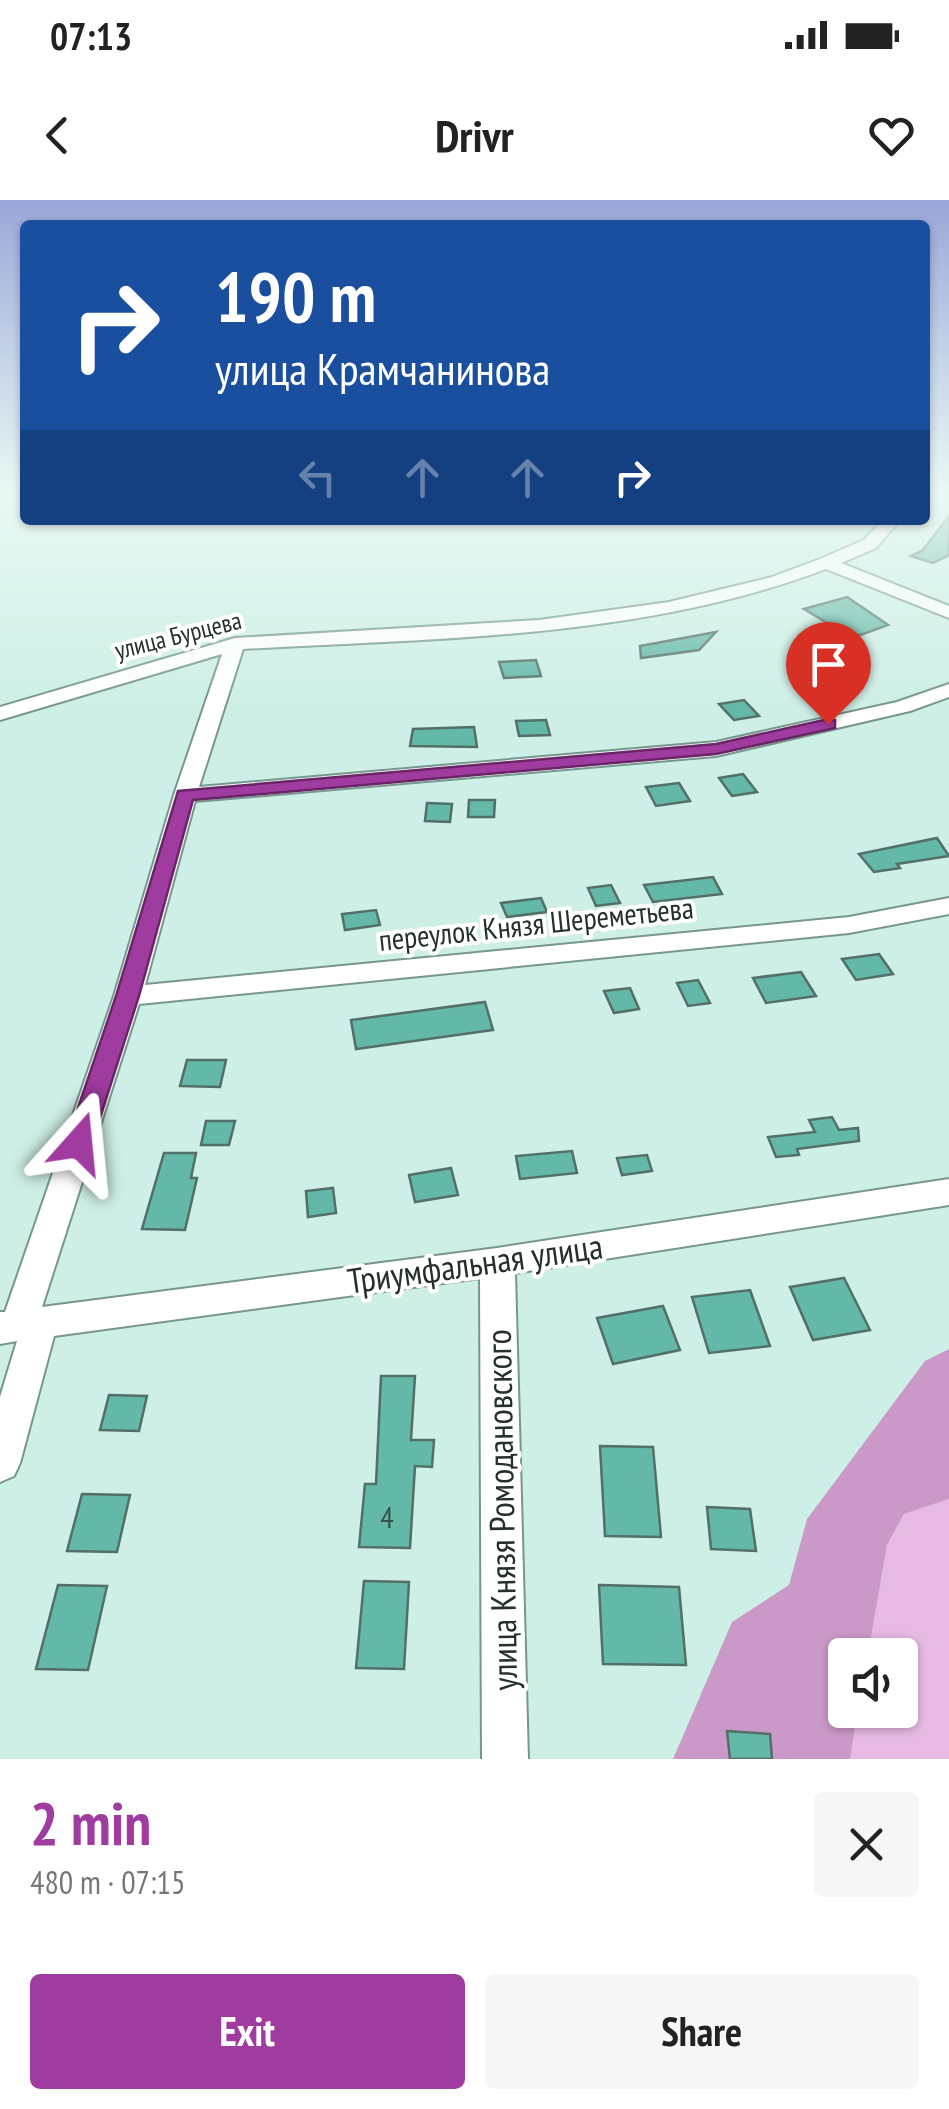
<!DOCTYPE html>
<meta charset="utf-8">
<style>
body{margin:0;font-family:"PT Sans Narrow",sans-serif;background:#f6f6f6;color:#222;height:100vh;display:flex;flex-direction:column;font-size:38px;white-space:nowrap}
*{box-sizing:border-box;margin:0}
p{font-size:32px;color:#767676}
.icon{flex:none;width:55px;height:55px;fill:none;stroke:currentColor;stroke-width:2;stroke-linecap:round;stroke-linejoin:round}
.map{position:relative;height:1559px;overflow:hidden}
.panel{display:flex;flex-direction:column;background:#fff;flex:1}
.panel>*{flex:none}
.banner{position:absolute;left:20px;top:20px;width:910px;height:305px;border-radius:10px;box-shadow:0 2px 8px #0004;background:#1a4fa0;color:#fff;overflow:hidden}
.tools{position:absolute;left:828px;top:1438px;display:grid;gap:20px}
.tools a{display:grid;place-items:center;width:90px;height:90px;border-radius:10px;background:#fff;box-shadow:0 2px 8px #0004;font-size:50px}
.pin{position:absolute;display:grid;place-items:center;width:85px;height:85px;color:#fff;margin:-102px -42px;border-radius:50% 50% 50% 0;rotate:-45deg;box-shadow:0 0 10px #0007}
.pin .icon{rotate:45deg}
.me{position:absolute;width:110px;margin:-55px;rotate:18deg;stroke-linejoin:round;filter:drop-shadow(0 0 8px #0008)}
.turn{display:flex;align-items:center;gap:35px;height:210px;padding:0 30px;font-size:45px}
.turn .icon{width:130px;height:130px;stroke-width:2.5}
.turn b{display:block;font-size:70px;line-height:85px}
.lanes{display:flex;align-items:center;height:95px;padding:0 30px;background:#0003;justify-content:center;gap:50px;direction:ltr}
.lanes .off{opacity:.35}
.round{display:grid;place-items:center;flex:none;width:105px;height:105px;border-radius:10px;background:#f6f6f6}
.head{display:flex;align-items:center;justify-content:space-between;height:170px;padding:0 30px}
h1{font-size:60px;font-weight:700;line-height:75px;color:#a03b9f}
.action{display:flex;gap:20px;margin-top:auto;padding:20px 30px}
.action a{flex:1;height:115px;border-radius:10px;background:#a03b9f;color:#fff;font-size:40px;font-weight:700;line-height:115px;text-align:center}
.action a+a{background:#f6f6f6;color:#222}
.status{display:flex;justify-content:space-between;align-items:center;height:70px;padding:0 50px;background:#fff;direction:ltr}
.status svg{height:28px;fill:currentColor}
header{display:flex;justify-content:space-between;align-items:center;height:130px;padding:0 30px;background:#fff;font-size:45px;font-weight:700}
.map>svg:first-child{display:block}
.green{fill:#e6bae3}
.forest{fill:#cb99c8}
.building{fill:#64b8a7;stroke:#526f68;stroke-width:2.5}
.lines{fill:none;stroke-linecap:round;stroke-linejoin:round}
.minor-casing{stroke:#77968e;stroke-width:4}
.minor{fill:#fff;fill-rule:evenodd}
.route{fill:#a03b9f;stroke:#682667;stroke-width:2.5}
.labels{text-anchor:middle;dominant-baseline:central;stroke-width:8;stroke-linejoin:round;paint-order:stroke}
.far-street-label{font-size:25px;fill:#24302d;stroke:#fff}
.street-label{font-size:30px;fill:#24302d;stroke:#fff}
.near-number-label{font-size:30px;fill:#34524c}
.near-street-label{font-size:35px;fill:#24302d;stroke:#fff}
</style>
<div class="status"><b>07:13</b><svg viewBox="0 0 49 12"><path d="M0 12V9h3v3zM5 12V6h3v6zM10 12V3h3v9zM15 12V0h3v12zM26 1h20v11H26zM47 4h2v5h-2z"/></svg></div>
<header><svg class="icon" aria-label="back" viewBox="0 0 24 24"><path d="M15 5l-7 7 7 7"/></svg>Drivr<svg class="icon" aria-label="heart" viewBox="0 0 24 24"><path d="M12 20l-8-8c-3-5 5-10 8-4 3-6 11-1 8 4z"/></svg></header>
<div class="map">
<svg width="949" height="1559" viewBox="0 0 949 1559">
<rect width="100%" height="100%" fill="#ceefe6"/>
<path class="green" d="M949 1299V1559H850L858 1510H900V1455H868L887 1345 904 1314Z"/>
<path class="forest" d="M949 1149V1299L904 1314 887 1345 868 1455H845V1510H858L850 1559H673L732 1422 789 1385 807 1319 925 1161Z"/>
<g class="building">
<path d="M949 316V355L933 363 911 356 923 350Z"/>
<path d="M847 397 888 425 852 438 804 409Z"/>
<path d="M716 432 699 450 641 458 640 446Z"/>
<path d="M536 460 541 476 504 478 499 462Z"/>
<path d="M744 500 759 516 734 520 719 504Z"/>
<path d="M546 520 550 535 519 536 516 521Z"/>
<path d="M474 527 477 547 410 546 413 529Z"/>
<path d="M743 574 757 592 732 596 719 578Z"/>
<path d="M679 583 690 601 656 606 646 587Z"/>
<path d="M469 600H495L494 617H468Z"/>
<path d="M427 603 452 604 450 622 425 621Z"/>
<path d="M937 638 949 656 897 664 900 668 874 672 859 654Z"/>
<path d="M713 677 722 694 653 702 644 685Z"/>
<path d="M611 685 620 703 596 706 588 688Z"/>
<path d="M541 698 547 712 507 717 501 703Z"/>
<path d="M376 710 380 725 345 730 342 714Z"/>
<path d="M879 754 893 774 856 780 842 759Z"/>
<path d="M801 772 816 796 766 803 753 778Z"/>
<path d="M698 780 710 803 688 806 677 783Z"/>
<path d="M630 788 639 809 614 813 604 791Z"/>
<path d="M485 802 493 830 356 849 351 820Z"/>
<path d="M187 860H226L220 887 180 886Z"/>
<path d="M832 917 839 930 858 928 859 941 797 949 799 955 776 957 768 937 815 932 809 920Z"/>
<path d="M206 921H235L229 945H201Z"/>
<path d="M572 951 577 973 520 979 516 956Z"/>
<path d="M164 953H196L191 978H197L185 1030 142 1029Z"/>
<path d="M647 955 652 971 622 975 617 958Z"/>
<path d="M451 968 458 995 415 1002 409 975Z"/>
<path d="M333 988 336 1013 308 1017 306 991Z"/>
<path d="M844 1078 870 1130 813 1140 790 1087Z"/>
<path d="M750 1090 770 1146 709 1153 692 1097Z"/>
<path d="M663 1106 680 1150 613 1164 597 1118Z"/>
<path d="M381 1176H415L411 1240H434L432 1267 415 1266 410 1348 359 1347 365 1284H376Z"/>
<path d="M109 1195 147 1196 139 1231 100 1230Z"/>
<path d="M600 1246 653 1247 661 1337 605 1336Z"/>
<path d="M82 1294 130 1295 117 1352 67 1351Z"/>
<path d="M707 1307 750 1309 756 1351 711 1349Z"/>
<path d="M364 1381 409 1382 404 1469 356 1468Z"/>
<path d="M58 1385 107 1386 88 1470 36 1469Z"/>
<path d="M599 1385 679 1387 686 1465 603 1464Z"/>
<path d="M727 1531 770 1534 772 1559H730Z"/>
</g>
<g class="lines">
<defs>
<path id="minor" d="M883 320H900L876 348 841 363 949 406V418L826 369C641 439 438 438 243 449L199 587 716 542 897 502 949 484V497L910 511 716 556 195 601 145 785 849 717 949 698V714L849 733 139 804 42 1107 497 1048 949 979V1005L515 1073 528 1559H482L480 1078 54 1136 20 1263 14 1276 0 1282V1197L17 1141 0 1144V1112H5L114 796 174 595 222 454 0 520V507L235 438 539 420 669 402 772 377 820 359 864 340Z"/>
</defs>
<use href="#minor" class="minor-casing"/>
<use href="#minor" class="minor"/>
</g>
<linearGradient id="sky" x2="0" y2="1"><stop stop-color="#9aa7d9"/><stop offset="0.57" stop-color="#e9f8f4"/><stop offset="1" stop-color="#e9f8f4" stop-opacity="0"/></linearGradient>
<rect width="949" height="507" fill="url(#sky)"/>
<path class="route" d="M828 519 835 520V528L716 554 193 600 139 796 92 943 88 950H70L66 943 116 796 178 591 716 544Z"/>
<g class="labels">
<g class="far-street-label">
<text transform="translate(178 435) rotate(-14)">улица Бурцева</text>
</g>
<g class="street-label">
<text transform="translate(536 723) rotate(-6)">переулок Князя Шереметьева</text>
</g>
<g class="near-number-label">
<text x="387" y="1316">4</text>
</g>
<g class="near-street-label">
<text transform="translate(475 1063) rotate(-8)">Триумфальная улица</text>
<text transform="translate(501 1310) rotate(-91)">улица Князя Ромодановского</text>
</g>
</g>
</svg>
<div class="tools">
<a><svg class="icon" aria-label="sound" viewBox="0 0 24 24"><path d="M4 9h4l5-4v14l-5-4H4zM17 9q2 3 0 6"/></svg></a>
</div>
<div class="pin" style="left:828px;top:524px;background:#d93025"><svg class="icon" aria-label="arrive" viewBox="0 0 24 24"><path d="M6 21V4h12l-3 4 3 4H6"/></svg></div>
<svg class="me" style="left:79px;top:943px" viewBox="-20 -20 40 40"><path d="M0-17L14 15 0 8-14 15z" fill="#a03b9f" stroke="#fff" stroke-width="4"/></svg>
<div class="banner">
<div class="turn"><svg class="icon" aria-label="right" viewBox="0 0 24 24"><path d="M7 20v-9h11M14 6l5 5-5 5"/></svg><div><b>190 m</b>улица Крамчанинова</div></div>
<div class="lanes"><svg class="icon off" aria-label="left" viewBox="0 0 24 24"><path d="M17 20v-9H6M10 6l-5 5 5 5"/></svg><svg class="icon off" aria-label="ahead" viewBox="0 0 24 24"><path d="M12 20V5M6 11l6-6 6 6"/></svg><svg class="icon off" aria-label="ahead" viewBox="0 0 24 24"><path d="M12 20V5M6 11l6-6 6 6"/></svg><svg class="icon" aria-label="right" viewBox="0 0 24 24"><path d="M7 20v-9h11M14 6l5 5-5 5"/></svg></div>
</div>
</div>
<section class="panel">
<div class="head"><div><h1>2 min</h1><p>480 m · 07:15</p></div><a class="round"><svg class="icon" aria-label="close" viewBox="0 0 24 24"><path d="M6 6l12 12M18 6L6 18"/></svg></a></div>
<div class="action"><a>Exit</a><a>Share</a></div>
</section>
